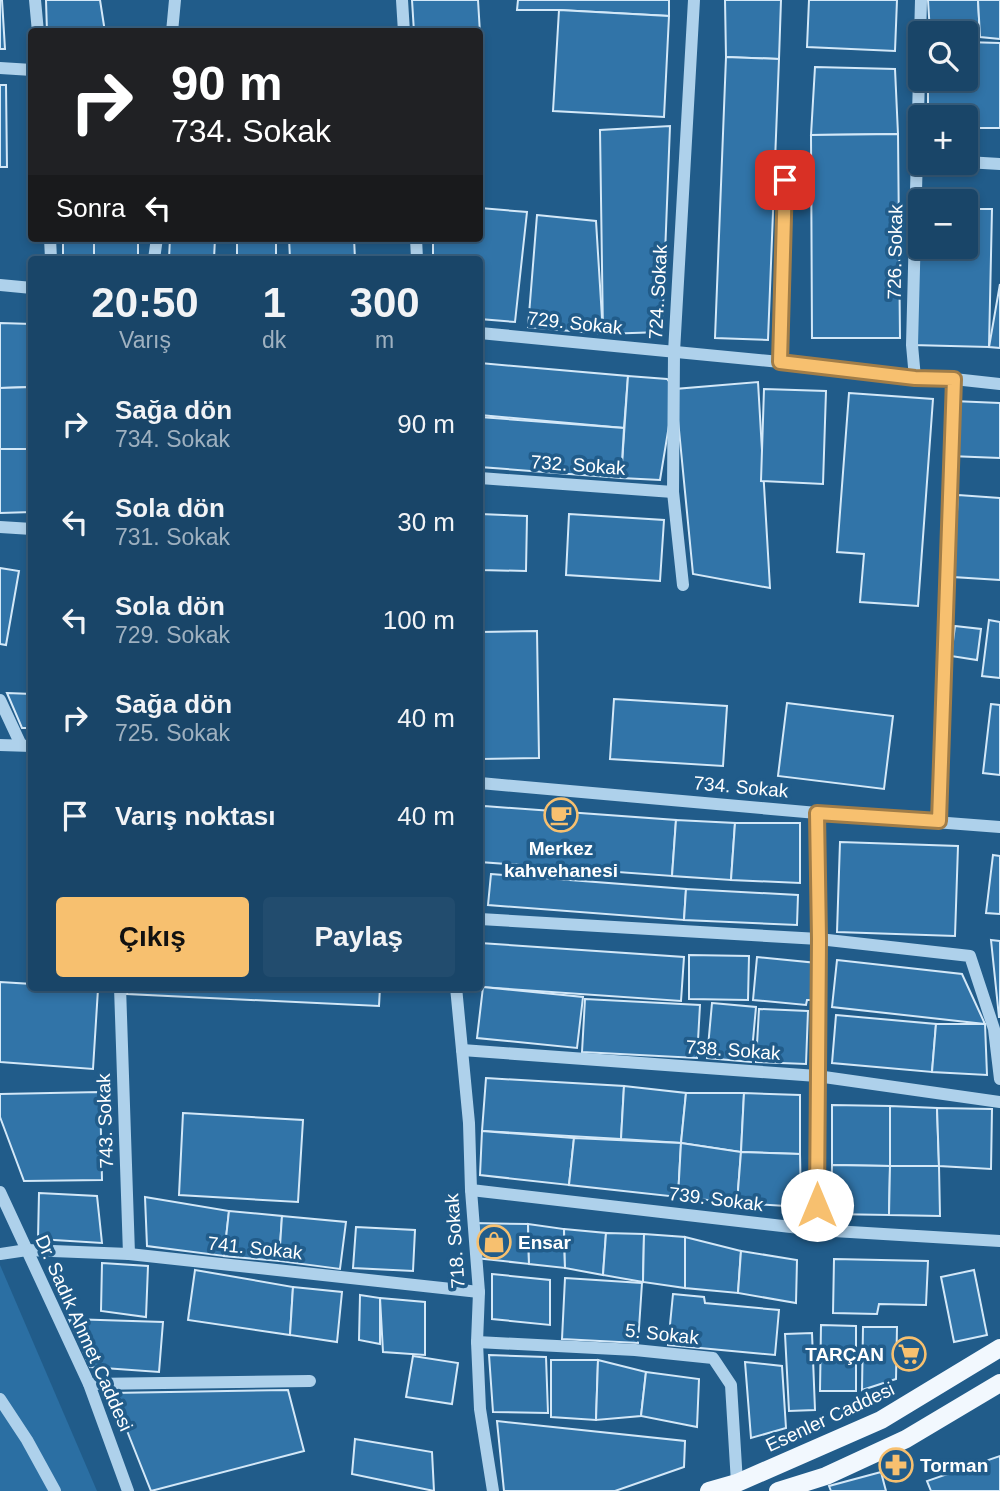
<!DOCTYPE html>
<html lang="tr">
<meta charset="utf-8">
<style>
body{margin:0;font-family:Arial,sans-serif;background:#224c6e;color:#f1f3f6;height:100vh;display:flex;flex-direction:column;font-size:26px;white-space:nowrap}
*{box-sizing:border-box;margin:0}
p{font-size:23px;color:#9fb1c0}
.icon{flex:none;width:38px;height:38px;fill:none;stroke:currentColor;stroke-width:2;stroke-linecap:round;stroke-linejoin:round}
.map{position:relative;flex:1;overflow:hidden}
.side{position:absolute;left:28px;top:256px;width:455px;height:735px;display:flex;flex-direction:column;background:#194568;border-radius:7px;box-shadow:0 4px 10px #0003,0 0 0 2px #375d7c}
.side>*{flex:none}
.guide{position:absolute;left:28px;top:28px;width:455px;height:214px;border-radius:7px;box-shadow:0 4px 10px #0003,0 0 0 2px #375d7c;background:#202124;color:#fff;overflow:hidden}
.controls{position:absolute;left:908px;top:21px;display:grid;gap:14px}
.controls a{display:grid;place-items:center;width:70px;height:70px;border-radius:7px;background:#194568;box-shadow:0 4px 10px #0003,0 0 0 2px #375d7c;font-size:35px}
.pin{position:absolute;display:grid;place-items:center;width:60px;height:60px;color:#fff;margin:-30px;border-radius:14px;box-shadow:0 4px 10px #0006}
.me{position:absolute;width:77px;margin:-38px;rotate:0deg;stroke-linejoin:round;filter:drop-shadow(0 0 5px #0008)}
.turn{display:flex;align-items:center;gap:24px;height:147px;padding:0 28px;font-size:32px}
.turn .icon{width:91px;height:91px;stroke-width:2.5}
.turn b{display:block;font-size:49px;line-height:60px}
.then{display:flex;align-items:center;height:66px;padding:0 28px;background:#0003;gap:14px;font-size:26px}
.eta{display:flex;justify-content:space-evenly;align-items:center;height:119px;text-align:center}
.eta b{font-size:42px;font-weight:700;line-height:49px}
.button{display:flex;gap:14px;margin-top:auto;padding:14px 28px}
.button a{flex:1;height:80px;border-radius:7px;background:#f7c06f;color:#111;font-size:28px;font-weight:700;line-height:80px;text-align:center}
.button a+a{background:#224c6e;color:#f1f3f6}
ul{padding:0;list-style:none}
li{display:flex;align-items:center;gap:21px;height:98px;padding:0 28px}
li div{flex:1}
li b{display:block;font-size:26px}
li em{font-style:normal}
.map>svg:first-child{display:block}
.green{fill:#2b6fa3}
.building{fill:#3174a8;stroke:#d3e8f8;stroke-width:2}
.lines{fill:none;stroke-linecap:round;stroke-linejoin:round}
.minor{stroke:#aed1eb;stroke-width:12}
.major{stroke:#f2f8fe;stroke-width:18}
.route-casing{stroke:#a17d48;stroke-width:18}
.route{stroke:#f7c06f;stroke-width:12}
.labels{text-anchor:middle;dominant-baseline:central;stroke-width:7;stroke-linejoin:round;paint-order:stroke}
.street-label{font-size:19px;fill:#fff;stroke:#215c8a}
.poi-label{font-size:19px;font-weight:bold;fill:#fff;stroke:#215c8a;text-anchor:start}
</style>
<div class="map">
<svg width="1000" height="1491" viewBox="0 0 1000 1491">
<rect width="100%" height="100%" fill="#215c8a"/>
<path class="green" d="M0 1265 97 1491H0Z"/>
<g class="building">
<path d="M0 0H2L5 49H0Z"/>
<path d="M46 0H100L105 32H47Z"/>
<path d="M412 0H478L480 33V32H414Z"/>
<path d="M518 0H669V16L559 10H517Z"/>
<path d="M725 0H781L779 59 726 57Z"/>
<path d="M809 0H897L895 51 807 47Z"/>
<path d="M928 0H978L980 37H966V33H930Z"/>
<path d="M978 0H1000V39L980 37Z"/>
<path d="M559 10 669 16 664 117 553 111Z"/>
<path d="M966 42 1000 43V128H966V117H928V79H966Z"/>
<path d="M726 57 779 59 768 340 715 338Z"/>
<path d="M815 67 895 69 898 134 811 135Z"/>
<path d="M0 85H6L7 167H0Z"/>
<path d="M670 126 662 332 603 334 600 130Z"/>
<path d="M898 134 900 338H812L811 135Z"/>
<path d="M480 208 527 212 515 322 480 319V259H433V238H480Z"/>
<path d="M966 209H992L989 347 912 345 920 247H966Z"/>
<path d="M537 215 596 221 603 334 528 327Z"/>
<rect x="63" y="238" width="31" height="21"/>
<rect x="94" y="238" width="44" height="21"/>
<path d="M170 238H215L214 259H169Z"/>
<rect x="237" y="238" width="39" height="21"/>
<path d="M289 238H354L355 259H290Z"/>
<path d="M1000 284V348L989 347Z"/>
<path d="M0 323 32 324V387L0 388Z"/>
<path d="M480 363 628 376 624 428 480 415Z"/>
<path d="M628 376 667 379 675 389 660 480 621 478Z"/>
<path d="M758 382 770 588 693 574 675 389Z"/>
<path d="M32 387V449H0V388Z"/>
<path d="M764 389 826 391 823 484 761 481Z"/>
<path d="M849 393 933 399 918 606 860 602 864 554 837 552Z"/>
<path d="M953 401 1000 403V458L950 456Z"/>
<path d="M480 417 624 428 621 478 480 467Z"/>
<path d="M0 449H32V512L0 513Z"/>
<path d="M958 495 1000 498V580L953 577Z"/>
<path d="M480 514 527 516 526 571 480 570Z"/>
<path d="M569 514 664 520 660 581 566 575Z"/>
<path d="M0 568 19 571 6 645 0 644Z"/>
<path d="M989 620 1000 622V678L982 676Z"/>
<path d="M955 626 981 629 977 660 951 656Z"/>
<path d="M537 631 539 758 480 759V632Z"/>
<path d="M7 693 32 694V728H22Z"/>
<path d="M614 699 727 706 723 766 610 759Z"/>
<path d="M787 703 893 716 884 789 778 776Z"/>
<path d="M991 704 1000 705V775L983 773Z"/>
<path d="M484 806 676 820 672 876 480 862Z"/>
<path d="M676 820 735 823 731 880 672 876Z"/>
<path d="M735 823H800V883L731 880Z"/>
<path d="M840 842 958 846 955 936 837 932Z"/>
<path d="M993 855 1000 856V914L986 913Z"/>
<path d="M491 874 686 889 684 920 488 905Z"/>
<path d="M686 889 798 895 797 925 684 920Z"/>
<path d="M991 940 1000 941V1017H999Z"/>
<path d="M480 943 684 957 681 1001 480 987Z"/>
<path d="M689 955 749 956 748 1000 689 999Z"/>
<path d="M757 957 817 963 813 1000H807L806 1005 753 1000Z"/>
<path d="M837 960 962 974 985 1024 832 1007Z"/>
<path d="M0 982 32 984V987L98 989 93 1069 0 1062Z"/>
<path d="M128 987H380L379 1006 127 994Z"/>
<path d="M483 987 583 997 577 1048 477 1038Z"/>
<path d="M585 999 700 1005 697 1058 582 1052Z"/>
<path d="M712 1003 756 1007 751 1062 707 1058Z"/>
<path d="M759 1009 808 1011 806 1064 756 1062Z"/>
<path d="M836 1015 936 1024 932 1072 832 1063Z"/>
<path d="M936 1024H985L987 1075 932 1072Z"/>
<path d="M486 1078 624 1086 621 1139 482 1131Z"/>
<path d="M624 1086 686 1093 681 1143 621 1139Z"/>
<path d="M100 1092 102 1180 24 1181 0 1117V1094Z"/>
<path d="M686 1093H744L741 1152 681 1143Z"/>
<path d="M744 1093 800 1095V1154L741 1152Z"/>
<path d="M832 1105 890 1106V1166L832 1165Z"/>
<path d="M890 1106 937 1108 939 1166H890Z"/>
<path d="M937 1108 992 1109 991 1169 939 1166Z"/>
<path d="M183 1113 303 1120 298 1202 179 1195Z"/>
<path d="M482 1131 574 1138 569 1185 480 1175Z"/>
<path d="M574 1138 681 1143 678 1197 569 1185Z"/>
<path d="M681 1143 741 1152 737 1203 678 1197Z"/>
<path d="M741 1152 800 1154 801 1207 737 1203Z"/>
<path d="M832 1165 890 1166 889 1215 831 1214Z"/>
<path d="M890 1166H939L940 1216 889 1215Z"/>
<path d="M39 1193 97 1196 102 1243 38 1239Z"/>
<path d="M145 1197 229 1211 224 1256 147 1246Z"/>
<path d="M229 1211 282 1216 279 1261 224 1256Z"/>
<path d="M282 1216 346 1222 340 1269 279 1261Z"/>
<path d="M473 1223 528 1224 529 1264 476 1258Z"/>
<path d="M528 1224 564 1229 565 1268 529 1264Z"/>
<path d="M356 1227 415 1230 413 1271 353 1268Z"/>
<path d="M564 1229 606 1233 603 1275 565 1268Z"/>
<path d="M606 1233 644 1234 643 1282 603 1275Z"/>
<path d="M644 1234 685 1237V1288L643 1282Z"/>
<path d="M685 1237 741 1251 738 1293 685 1288Z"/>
<path d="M741 1251 797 1260 796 1303 738 1293Z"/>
<path d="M834 1259 928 1261 926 1305 879 1304 877 1314 833 1313Z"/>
<path d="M102 1263 148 1266 146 1317 101 1311Z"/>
<path d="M195 1270 293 1287 290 1335 188 1320Z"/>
<path d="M974 1270 987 1335 954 1342 941 1277Z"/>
<path d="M492 1274 550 1280V1325L492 1319Z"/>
<path d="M565 1278 642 1283 638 1343 562 1339Z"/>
<path d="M293 1287 342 1292 337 1342 290 1335Z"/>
<path d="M673 1294 704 1297 705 1303 779 1310 775 1355 668 1345Z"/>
<path d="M360 1295 380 1298V1344L359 1340Z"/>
<path d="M380 1298 425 1302V1355L383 1352Z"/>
<path d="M69 1319 163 1322 159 1372 90 1367Z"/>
<path d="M821 1325 856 1326V1391H820Z"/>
<path d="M863 1327H897L896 1379 862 1390Z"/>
<path d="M812 1333 815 1410 789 1411 785 1334Z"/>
<path d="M489 1355 546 1357 548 1413 493 1412Z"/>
<path d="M413 1356 458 1363 452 1404 406 1397Z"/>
<path d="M551 1360H598L596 1420 551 1417Z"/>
<path d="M598 1360 646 1372 641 1416 596 1420Z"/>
<path d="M745 1362 782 1366 786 1428 751 1438Z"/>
<path d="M646 1372 699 1379 697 1427 641 1416Z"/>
<path d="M288 1390 304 1451 151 1491 112 1393Z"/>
<path d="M497 1421 685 1441 684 1467 615 1491H504Z"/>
<path d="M355 1439 432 1452 434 1491 352 1474Z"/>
<path d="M1000 1456V1491H931L927 1481Z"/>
<path d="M881 1472 886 1491H831L829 1486Z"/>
</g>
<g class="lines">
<g class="minor">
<path d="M35 0 38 32"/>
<path d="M402 0 404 32"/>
<path d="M172 32 175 0"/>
<path d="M0 68 32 70"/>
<path d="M966 162 1000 164"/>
<path d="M50 238 51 259"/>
<path d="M416 238 417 259"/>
<path d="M154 259 157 238"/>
<path d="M0 285 32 288"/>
<path d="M480 333 780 362 915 378 954 379 1000 384"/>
<path d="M780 362 785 180"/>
<path d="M915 378 912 345 921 0"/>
<path d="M480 478 673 492"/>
<path d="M0 527 32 529"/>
<path d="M683 585 673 492 674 352 694 0"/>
<path d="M0 700 21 745"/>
<path d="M0 745 32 746"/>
<path d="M480 783 817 813 1000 827"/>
<path d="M939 821 954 379"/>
<path d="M480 919 819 939 970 956 994 1029 1000 1079"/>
<path d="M120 987 129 1254"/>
<path d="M456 987 469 1123 471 1190 479 1292 477 1342 480 1409 493 1491"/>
<path d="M462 1050 817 1076 1000 1102"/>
<path d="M471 1190 817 1230 1000 1241"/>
<path d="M0 1192 89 1384 128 1491"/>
<path d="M817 1230C816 1091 819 952 817 813"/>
<path d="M0 1254 27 1250 129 1254 479 1292"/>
<path d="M477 1342 635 1350 713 1358 731 1385 737 1483"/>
<path d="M89 1384 310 1381"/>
<path d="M0 1399 27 1440 55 1491"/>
</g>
<g class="major">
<path d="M709 1491 737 1483 881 1420 1000 1348"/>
<path d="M778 1491 826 1476 906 1439 1000 1383"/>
</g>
</g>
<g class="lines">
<defs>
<path id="route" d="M785 180 780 362 915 378 954 379 939 821 817 813 819 939 817 1205"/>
</defs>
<use href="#route" class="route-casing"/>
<use href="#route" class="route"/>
</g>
<defs>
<symbol id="cafe-ring" viewBox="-11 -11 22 22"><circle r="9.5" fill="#215c8a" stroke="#f7c06f" stroke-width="1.5"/><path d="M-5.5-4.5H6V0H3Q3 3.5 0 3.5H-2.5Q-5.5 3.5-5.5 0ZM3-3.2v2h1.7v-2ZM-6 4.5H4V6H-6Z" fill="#f7c06f"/></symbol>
<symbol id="shop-ring" viewBox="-11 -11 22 22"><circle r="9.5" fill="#215c8a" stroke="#f7c06f" stroke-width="1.5"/><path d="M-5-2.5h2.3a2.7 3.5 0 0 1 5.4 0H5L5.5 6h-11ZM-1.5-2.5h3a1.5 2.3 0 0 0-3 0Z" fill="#f7c06f"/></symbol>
<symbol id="supermarket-ring" viewBox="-11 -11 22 22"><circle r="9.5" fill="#215c8a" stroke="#f7c06f" stroke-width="1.5"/><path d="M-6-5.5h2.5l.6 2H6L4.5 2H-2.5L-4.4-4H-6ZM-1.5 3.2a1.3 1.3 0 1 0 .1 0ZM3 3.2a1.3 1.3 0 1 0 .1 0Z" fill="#f7c06f"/></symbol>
<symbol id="pharmacy-ring" viewBox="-11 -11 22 22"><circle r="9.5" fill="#215c8a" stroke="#f7c06f" stroke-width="1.5"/><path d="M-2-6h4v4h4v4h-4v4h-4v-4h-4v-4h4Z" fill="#f7c06f"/></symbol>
</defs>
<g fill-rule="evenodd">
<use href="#cafe-ring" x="542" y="796" width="38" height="38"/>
<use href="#shop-ring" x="475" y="1223" width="38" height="38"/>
<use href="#supermarket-ring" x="890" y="1335" width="38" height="38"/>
<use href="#pharmacy-ring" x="877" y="1446" width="38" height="38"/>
</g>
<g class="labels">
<g class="street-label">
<text transform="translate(895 252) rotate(-89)">726. Sokak</text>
<text transform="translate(658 292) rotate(-87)">724. Sokak</text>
<text transform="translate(575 323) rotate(6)">729. Sokak</text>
<text transform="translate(578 465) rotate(4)">732. Sokak</text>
<text transform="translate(741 787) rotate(5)">734. Sokak</text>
<text transform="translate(733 1050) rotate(4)">738. Sokak</text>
<text transform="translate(105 1121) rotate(-92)">743. Sokak</text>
<text transform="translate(716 1199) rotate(7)">739. Sokak</text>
<text transform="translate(455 1241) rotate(-94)">718. Sokak</text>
<text transform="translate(255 1248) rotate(6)">741. Sokak</text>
<text transform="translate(84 1333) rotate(66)">Dr. Sadık Ahmet Caddesi</text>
<text transform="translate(662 1334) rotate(6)">5. Sokak</text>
<text transform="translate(830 1417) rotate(-25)">Esenler Caddesi</text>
</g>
<g class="poi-label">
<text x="561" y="848" text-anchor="middle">Merkez<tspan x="561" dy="22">kahvehanesi</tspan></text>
<text x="518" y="1242">Ensar</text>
<text x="884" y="1354" text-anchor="end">TARÇAN</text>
<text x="920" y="1465">Torman</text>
</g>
</g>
</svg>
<div class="controls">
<a><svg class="icon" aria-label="search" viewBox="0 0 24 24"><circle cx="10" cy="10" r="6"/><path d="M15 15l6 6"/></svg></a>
<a>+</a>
<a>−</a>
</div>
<div class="pin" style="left:785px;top:180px;background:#d93025"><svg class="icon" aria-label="arrive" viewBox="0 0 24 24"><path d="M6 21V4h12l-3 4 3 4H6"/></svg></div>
<svg class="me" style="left:817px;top:1205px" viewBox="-20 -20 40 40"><circle r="19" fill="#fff"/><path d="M0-13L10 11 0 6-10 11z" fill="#f7c06f"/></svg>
<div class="guide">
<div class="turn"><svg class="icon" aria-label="right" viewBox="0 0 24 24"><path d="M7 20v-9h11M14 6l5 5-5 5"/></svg><div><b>90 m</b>734. Sokak</div></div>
<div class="then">Sonra<svg class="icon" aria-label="left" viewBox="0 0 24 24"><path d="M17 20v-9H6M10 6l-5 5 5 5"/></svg></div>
</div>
<section class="side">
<div class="eta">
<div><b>20:50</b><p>Varış</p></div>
<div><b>1</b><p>dk</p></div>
<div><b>300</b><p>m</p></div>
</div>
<ul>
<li><svg class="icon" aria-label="right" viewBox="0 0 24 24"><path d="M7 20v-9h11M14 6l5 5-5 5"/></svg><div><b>Sağa dön</b><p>734. Sokak</p></div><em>90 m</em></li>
<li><svg class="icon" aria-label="left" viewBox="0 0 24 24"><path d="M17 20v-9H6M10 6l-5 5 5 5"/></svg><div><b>Sola dön</b><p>731. Sokak</p></div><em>30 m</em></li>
<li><svg class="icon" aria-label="left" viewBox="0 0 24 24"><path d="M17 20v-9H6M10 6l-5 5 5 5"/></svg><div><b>Sola dön</b><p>729. Sokak</p></div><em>100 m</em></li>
<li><svg class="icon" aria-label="right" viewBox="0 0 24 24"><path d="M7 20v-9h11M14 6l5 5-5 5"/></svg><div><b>Sağa dön</b><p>725. Sokak</p></div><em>40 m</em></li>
<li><svg class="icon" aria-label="arrive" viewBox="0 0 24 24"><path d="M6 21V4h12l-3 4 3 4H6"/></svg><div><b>Varış noktası</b></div><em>40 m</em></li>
</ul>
<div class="button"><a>Çıkış</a><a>Paylaş</a></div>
</section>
</div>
